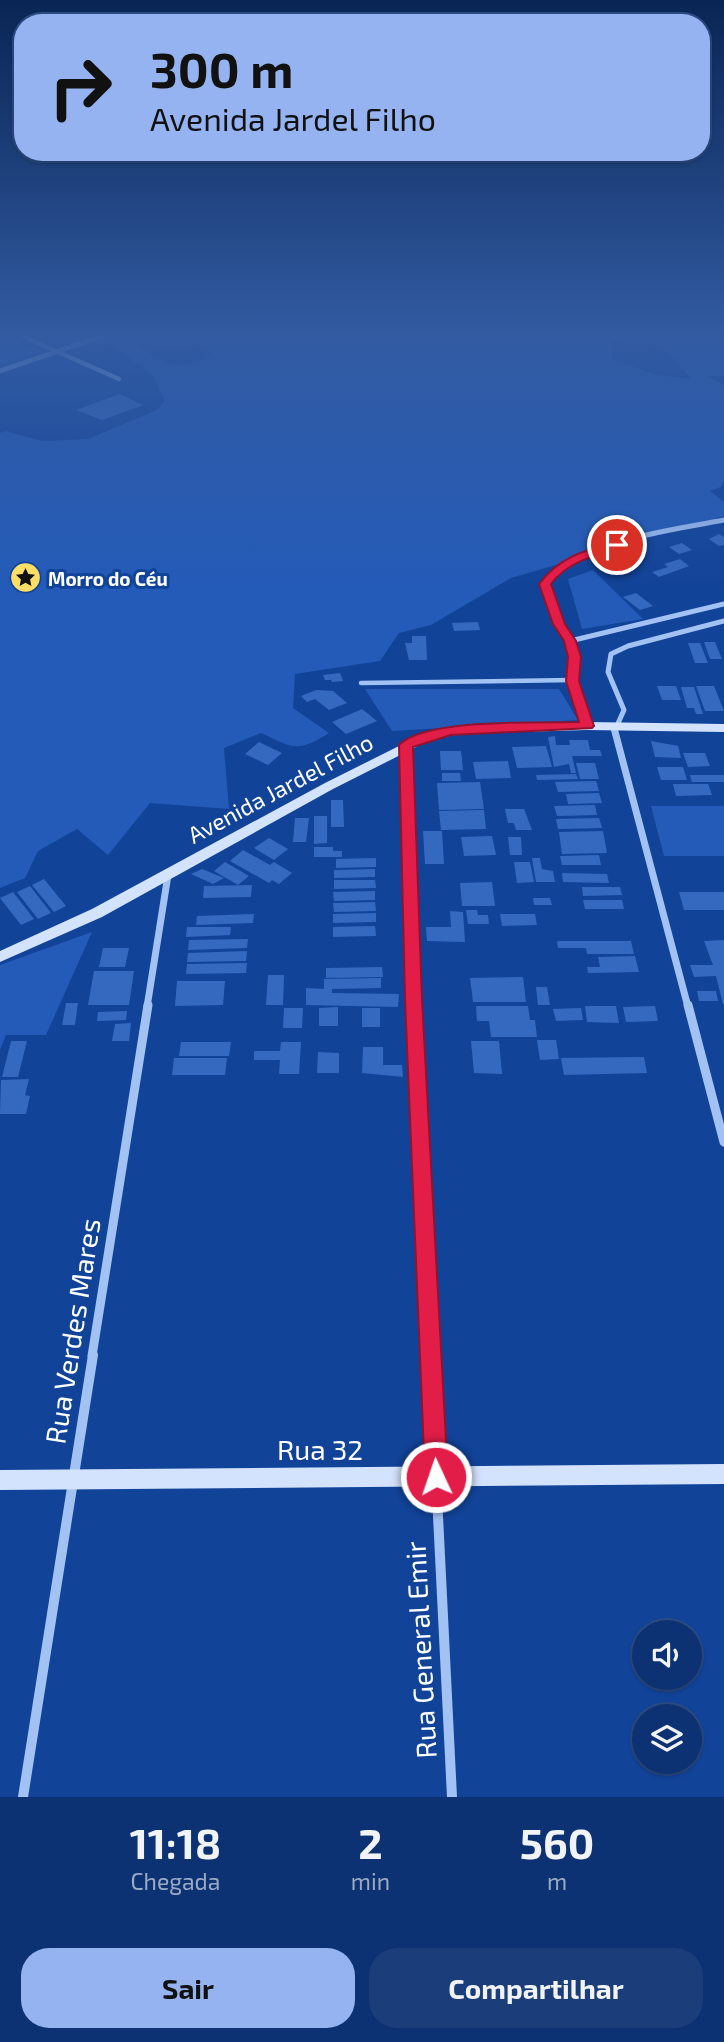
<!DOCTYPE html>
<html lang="pt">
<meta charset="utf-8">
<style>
body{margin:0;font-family:"Exo 2",sans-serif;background:#1b3e7b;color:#f1f3f6;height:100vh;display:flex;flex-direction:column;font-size:26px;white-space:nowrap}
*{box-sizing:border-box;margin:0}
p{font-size:23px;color:#9aaac4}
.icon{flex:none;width:38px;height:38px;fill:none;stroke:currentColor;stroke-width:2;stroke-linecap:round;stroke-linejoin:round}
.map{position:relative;height:1797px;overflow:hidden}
.sheet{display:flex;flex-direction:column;background:#0d3273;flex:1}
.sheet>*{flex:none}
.top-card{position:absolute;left:14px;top:14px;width:696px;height:147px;border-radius:28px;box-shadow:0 2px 5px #0004,0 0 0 2px #2d4d85;background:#95b2f1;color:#111;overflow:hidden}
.tools{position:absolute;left:632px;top:1620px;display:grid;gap:14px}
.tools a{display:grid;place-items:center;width:70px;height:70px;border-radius:50%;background:#0d3273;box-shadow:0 2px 5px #0004,0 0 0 2px #2d4d85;font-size:35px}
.pin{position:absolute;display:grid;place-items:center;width:60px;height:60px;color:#fff;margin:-30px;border:4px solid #fff;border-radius:50%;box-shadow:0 2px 7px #0007}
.me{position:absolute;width:77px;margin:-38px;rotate:357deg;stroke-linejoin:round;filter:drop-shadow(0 0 5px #0008)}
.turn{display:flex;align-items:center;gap:24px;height:147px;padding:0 21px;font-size:32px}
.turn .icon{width:91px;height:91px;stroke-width:2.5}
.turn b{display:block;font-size:49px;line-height:60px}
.eta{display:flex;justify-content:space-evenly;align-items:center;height:119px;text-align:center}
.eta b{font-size:42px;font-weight:700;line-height:49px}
.action{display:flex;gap:14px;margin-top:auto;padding:14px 21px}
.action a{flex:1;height:80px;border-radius:28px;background:#95b2f1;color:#111;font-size:28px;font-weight:700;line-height:80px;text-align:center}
.action a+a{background:#1b3e7b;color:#f1f3f6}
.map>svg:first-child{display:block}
.green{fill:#245bb8}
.building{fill:#3569bf}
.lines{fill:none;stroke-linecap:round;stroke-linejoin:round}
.service{stroke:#a3c2f4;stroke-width:4.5}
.minor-far4{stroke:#a3c2f4;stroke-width:4.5}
.minor-far3{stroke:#a3c2f4;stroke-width:5}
.minor-far2{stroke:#a3c2f4;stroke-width:7}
.minor-far1{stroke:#a3c2f4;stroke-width:9}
.minor{stroke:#a3c2f4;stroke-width:10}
.secondary{fill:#d3e2fd;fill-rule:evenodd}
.route{fill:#e11d48;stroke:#92132f;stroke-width:2}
.labels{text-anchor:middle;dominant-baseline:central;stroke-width:6;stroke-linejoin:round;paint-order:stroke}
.far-poi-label{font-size:19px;font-weight:bold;fill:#fff;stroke:#114399;text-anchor:start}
.street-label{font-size:23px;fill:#fff;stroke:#114399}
.near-street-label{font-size:28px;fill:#fff;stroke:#114399}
</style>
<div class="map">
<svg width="724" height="1797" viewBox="0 0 724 1797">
<rect width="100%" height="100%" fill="#114399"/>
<g class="green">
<path d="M0 336H4L41 351 0 366Z"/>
<path d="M79 336H129C137 349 163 364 178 365 188 365 203 359 212 356L205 343 178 348 156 347 160 336H605L613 347 612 359 656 375 692 379 666 350 648 340 652 336H724V376H706L724 385V480L721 487 710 491 724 502V516L511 578 431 625 399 633 380 661 295 674 293 708 329 733C297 753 293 748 261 733L224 748 229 809 150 803 108 855 77 829 38 851 25 878 0 888V433L5 431 42 441 88 439 159 409 164 400 153 375 110 344Z"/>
<path d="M593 570 643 619 582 629 568 579Z"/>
<path d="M365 689H559L578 720 392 731Z"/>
<path d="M651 806H724V856H664Z"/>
<path d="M92 932 46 1035H6L0 1050V965Z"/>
</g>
<g class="building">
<path d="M120 394 143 405 102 420 76 410Z"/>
<path d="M719 534 724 537V545L719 546 709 539Z"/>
<path d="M682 543 692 550 679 554 669 547Z"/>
<path d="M680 559 689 566 659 577 652 572 668 567 664 564Z"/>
<path d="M616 563 628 573 618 575 606 565Z"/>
<path d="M636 593 653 606 640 610 623 597Z"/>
<path d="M478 622 480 630 454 631 452 623Z"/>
<path d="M412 636H426L427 660H409L405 643H412Z"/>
<path d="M704 642H715L722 659H710Z"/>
<path d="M688 643H700L708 663H695Z"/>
<path d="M340 673 343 681 332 682 331 680H325L323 675Z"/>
<path d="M657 686H676L681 700H662Z"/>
<path d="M696 686H714L724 711H705Z"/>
<path d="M681 687H694L703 714H696L694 708H687Z"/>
<path d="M316 690 333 691 347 703 329 710 315 699 307 702 301 696Z"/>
<path d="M362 709 377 721 346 734 332 722Z"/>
<path d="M555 736 556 745H570L569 740H588L590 750H600L602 756H572L576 773H571L569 764 554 767 548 737Z"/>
<path d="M651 741 678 746 681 758 655 757Z"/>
<path d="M259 742 282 753 268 765 245 754Z"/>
<path d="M546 746 552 767 517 768 512 747Z"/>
<path d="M440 751H461L463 770H441Z"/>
<path d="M683 753H705L710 766 688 767Z"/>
<path d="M508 761 511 778 476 779 473 762Z"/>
<path d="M576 763H595L599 779H580Z"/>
<path d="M657 767H683L687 780H661Z"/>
<path d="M442 773H460L461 781H442Z"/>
<path d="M576 774 578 779 537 780 536 775Z"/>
<path d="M690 775H724V782H692Z"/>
<path d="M596 781 599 791 558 792 555 782Z"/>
<path d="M480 782 484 809 439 810 437 783Z"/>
<path d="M673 784H708L712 795 676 796Z"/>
<path d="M599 793 602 803 568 804 566 794Z"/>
<path d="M331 800H343L344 827H331Z"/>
<path d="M595 805 597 815 557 816 554 806Z"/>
<path d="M505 809H524L532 830H516L514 823H508Z"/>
<path d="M484 810 486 829 441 830 439 811Z"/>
<path d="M314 816H327V843L314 844Z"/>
<path d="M295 818H309L306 842H293Z"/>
<path d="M599 818 602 828 558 829 556 819Z"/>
<path d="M423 831H442L444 864H425Z"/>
<path d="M603 831 607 853 562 854 559 832Z"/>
<path d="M492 836 496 855 464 856 461 837Z"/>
<path d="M508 837H521L522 855H510Z"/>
<path d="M269 838 288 849 274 860 254 848Z"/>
<path d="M314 847H333V851H342V857H314Z"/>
<path d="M243 850 270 865 274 862 292 873 279 884 272 880 269 883 230 861Z"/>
<path d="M599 855 601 865H562L560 856Z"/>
<path d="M376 858V867L336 868V859Z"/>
<path d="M532 858H540L542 869 553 871 555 882H536Z"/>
<path d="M225 862 249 876 238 885 214 871Z"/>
<path d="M514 862H530L534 882 517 883Z"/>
<path d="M202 869 224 878 213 884 191 874Z"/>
<path d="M375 869V877L334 878V870Z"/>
<path d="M562 873 607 874 609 883 563 882Z"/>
<path d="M44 879 66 906 54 912 32 885Z"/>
<path d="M334 880H375L376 888 334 889Z"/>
<path d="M492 882 495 906H462L460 883Z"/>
<path d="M252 885 251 897 203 898 204 886Z"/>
<path d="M30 886 51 913 38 919 17 892Z"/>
<path d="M582 887H620L622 895 583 896Z"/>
<path d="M375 891V900L334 901 333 892Z"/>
<path d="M13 892 34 919 21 925 0 898Z"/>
<path d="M679 892H724V910H684Z"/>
<path d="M533 898H550L552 905H534Z"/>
<path d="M583 900H622L624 909H585Z"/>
<path d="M375 902 376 911 334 912 333 903Z"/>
<path d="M466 910H477L478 915H488L489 924H468Z"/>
<path d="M450 911 463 912 465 942 427 941 426 927H451Z"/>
<path d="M376 913V922L333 923V914Z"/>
<path d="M254 914 253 923 196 925 197 916Z"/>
<path d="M500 914H535L537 925 502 926Z"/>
<path d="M375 926 376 936 333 937V927Z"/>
<path d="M187 927H231L230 935 186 937Z"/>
<path d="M248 939 247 948 188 950 189 940Z"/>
<path d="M724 940V1004H723L716 976 694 977 690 965H713L704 941Z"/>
<path d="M557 941H631L634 954H587L586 948H558Z"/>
<path d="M103 948H129L125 967H99Z"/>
<path d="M247 951 246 961 187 962 188 953Z"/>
<path d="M635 956 639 972 588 973 587 967H600L598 957Z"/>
<path d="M247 963 246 973 186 974 187 964Z"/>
<path d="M382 967 383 977 326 978V968Z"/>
<path d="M94 971H134L129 1005H88Z"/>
<path d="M268 975H284L283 1005H266Z"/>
<path d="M523 977 526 1002H473L470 978Z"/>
<path d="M381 978V988L332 989V993L399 994 398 1007 306 1005V988L324 989V979Z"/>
<path d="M177 981H225L223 1005 175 1006Z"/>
<path d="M536 987H547L550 1005H538Z"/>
<path d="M697 991H716L718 1001H699Z"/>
<path d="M66 1003H78L75 1025H62Z"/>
<path d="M476 1006H528L530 1020H535L537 1037H491L489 1021H477Z"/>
<path d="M585 1006H616L619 1023 587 1022Z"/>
<path d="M655 1006 658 1021 626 1022 623 1007Z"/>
<path d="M338 1007V1026H319V1008Z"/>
<path d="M284 1008H303L302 1028H283Z"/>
<rect x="362" y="1008" width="18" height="19"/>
<path d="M581 1008 583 1020 556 1021 553 1009Z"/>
<path d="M127 1011 126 1020 97 1021 98 1012Z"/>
<path d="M131 1023 129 1041H112L115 1024Z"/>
<path d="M537 1040H556L559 1059 540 1060Z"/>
<path d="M11 1041H27L18 1077H2Z"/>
<path d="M471 1041H499L502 1074 474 1073Z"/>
<path d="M181 1042H231L229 1056H179Z"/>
<path d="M281 1042H301L299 1074H279L280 1060H254V1051H280Z"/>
<path d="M363 1047H383V1065H402L403 1077 362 1073Z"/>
<path d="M318 1052 339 1053V1073H317Z"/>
<path d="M644 1057 647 1073 564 1075 561 1058Z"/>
<path d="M174 1058H227L225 1075H172Z"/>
<path d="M29 1079 25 1095 30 1096 26 1114H0L1 1080Z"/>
</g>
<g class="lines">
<path class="service" d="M361 683 573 680"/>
<g class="minor-far4">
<path d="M22 336 119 379"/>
<path d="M614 336 616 338"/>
<path d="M0 371 102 336"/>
</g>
<g class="minor-far3">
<path d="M570 641 724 604"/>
<path d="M587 726 573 680 574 657 570 641 559 624 545 584C592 538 662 532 724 520"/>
<path d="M615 730 624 710 608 672 611 654 628 646 724 621"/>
</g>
<g class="minor-far2">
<path d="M614 728 688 1007"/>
<path d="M406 745 413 1007"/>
<path d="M147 1007 168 875"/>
</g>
<g class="minor-far1">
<path d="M413 1005 430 1356"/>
<path d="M688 1005 724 1142"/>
<path d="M92 1356 148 1005"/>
</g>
<g class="minor">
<path d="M430 1355 452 1797"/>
<path d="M23 1797 93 1355"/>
</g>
<g class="secondary">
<path d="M587 722 724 724V732L587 730 478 733 436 737 333 789 102 917 0 962V951L92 909 325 783 429 731 478 725Z"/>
<path d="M724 1464V1484L0 1490V1470Z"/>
</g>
</g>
<linearGradient id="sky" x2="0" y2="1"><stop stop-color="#092554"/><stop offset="0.57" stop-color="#325ba2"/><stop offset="1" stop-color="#325ba2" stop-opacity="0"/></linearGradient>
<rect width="724" height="588" fill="url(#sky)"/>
<path class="route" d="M617 542 621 543V548C595 555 567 562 551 584L565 624 576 641 581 657 579 681 594 726 592 728 451 735 413 747 422 999 448 1477 445 1485 436 1489 428 1485 425 1477 405 999 399 745C426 718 539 723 579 722L566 681 568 657 564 641 553 624 539 584C559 557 585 550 617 542Z"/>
<defs>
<symbol id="sight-disc" viewBox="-11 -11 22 22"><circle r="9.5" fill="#ffde66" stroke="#114399"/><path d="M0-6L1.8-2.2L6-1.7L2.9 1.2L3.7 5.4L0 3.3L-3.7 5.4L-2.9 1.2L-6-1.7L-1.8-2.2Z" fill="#111"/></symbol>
</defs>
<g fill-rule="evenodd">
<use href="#sight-disc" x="8" y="560" width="35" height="35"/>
</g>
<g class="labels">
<g class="far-poi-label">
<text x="48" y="578">Morro do Céu</text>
</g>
<g class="street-label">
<text transform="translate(280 788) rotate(-28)">Avenida Jardel Filho</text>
</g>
<g class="near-street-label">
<text transform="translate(72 1331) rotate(-81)">Rua Verdes Mares</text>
<text x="320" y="1449">Rua 32</text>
<text transform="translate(420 1650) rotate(-93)">Rua General Emir</text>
</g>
</g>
</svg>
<div class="tools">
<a><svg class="icon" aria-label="sound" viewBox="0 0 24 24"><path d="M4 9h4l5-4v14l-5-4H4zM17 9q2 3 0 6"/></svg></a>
<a><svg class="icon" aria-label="layers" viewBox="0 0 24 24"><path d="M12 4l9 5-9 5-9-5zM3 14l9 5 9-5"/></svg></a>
</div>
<div class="pin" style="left:617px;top:545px;background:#d93025"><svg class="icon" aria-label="arrive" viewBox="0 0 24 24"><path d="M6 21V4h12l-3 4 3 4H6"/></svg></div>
<svg class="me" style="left:436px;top:1477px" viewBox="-20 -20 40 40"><circle r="17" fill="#e11d48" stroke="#fff" stroke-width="3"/><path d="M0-11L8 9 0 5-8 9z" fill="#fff"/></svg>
<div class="top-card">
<div class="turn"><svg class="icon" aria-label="right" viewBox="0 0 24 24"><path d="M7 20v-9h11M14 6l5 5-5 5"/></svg><div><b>300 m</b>Avenida Jardel Filho</div></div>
</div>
</div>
<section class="sheet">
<div class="eta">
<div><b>11:18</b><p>Chegada</p></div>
<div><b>2</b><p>min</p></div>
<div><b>560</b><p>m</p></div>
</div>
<div class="action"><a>Sair</a><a>Compartilhar</a></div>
</section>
